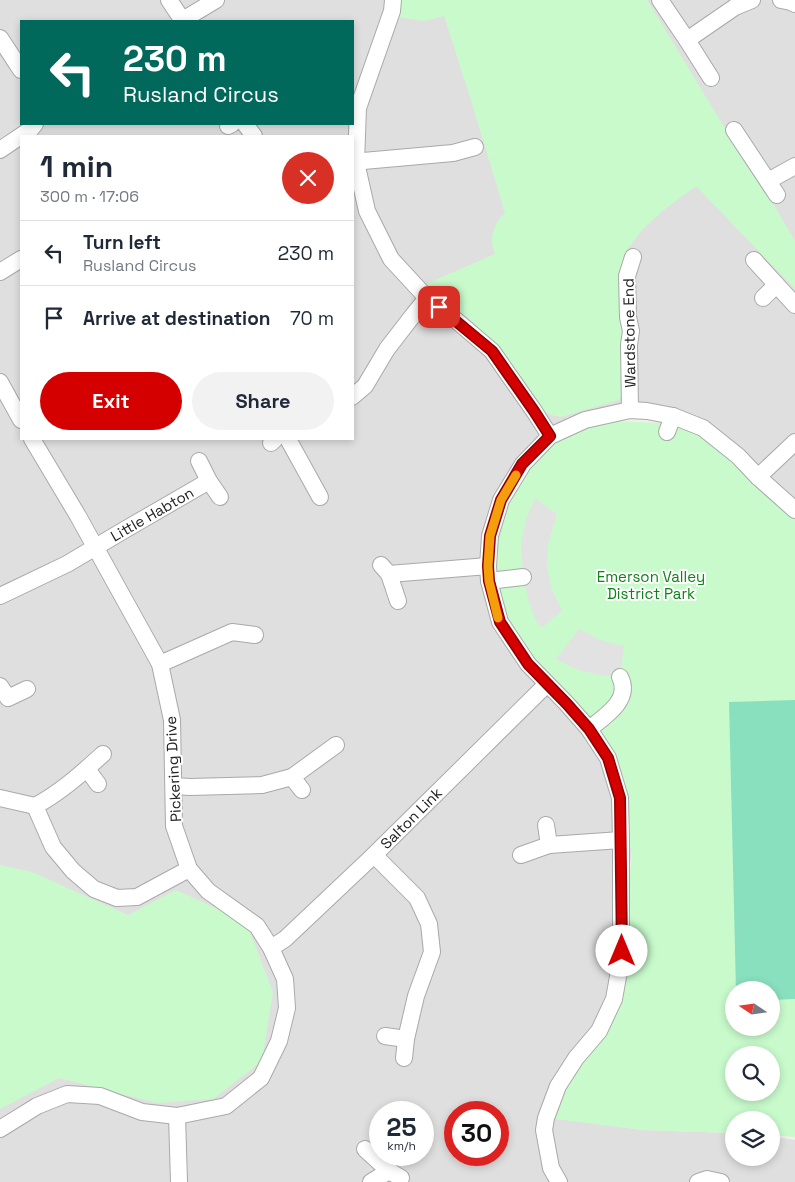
<!DOCTYPE html>
<meta charset="utf-8">
<style>
body{margin:0;font-family:"Space Grotesk",sans-serif;background:#f2f2f3;color:#1f2937;height:100vh;display:flex;flex-direction:column;font-size:19px;white-space:nowrap}
*{box-sizing:border-box;margin:0}
p{font-size:16px;color:#747a83}
.icon{flex:none;width:28px;height:28px;fill:none;stroke:currentColor;stroke-width:2;stroke-linecap:round;stroke-linejoin:round}
.map{position:relative;flex:1;overflow:hidden}
.side{position:absolute;left:20px;top:135px;width:334px;height:305px;display:flex;flex-direction:column;background:#fff;border-radius:0px;box-shadow:0 2px 8px #0003}
.side>*{flex:none}
.guide{position:absolute;left:20px;top:20px;width:334px;height:105px;border-radius:0px;box-shadow:0 2px 8px #0003;background:#00695c;color:#fff;overflow:hidden}
.needle{width:32px;rotate:283deg}
.fabs{position:absolute;left:725px;top:981px;display:grid;gap:10px}
.fabs a{display:grid;place-items:center;width:55px;height:55px;border-radius:50%;background:#fff;box-shadow:0 2px 8px #0003;font-size:25px}
.speed{position:absolute;left:369px;top:1101px;display:flex;gap:10px;font-size:25px;font-weight:700;text-align:center}
.speed>*{display:grid;place-content:center;width:65px;height:65px;border-radius:50%;background:#fff;box-shadow:0 2px 8px #0003;line-height:1}
.speed small{font-size:12px;font-weight:400}
.speed .limit{border:8px solid #d22;background:#fff;color:#111}
.pin{position:absolute;display:grid;place-items:center;width:42px;height:42px;color:#fff;margin:-21px;border-radius:10px;box-shadow:0 2px 8px #0006}
.me{position:absolute;width:55px;margin:-28px;rotate:0deg;stroke-linejoin:round;filter:drop-shadow(0 0 4px #0008)}
.turn{display:flex;align-items:center;gap:18px;height:105px;padding:0 20px;font-size:22px}
.turn .icon{width:65px;height:65px;stroke-width:2.5}
.turn b{display:block;font-size:35px;line-height:42px}
.round{display:grid;place-items:center;flex:none;width:52px;height:52px;border-radius:26px;background:#f2f2f3}
.overview{display:flex;align-items:center;justify-content:space-between;height:85px;padding:0 20px}
h1{font-size:30px;font-weight:700;line-height:38px}
.action{display:flex;gap:10px;margin-top:auto;padding:10px 20px}
.action a{flex:1;height:58px;border-radius:30px;background:#d40000;color:#fff;font-size:20px;font-weight:700;line-height:58px;text-align:center}
.action a+a{background:#f2f2f3;color:#1f2937}
ul{padding:0;list-style:none}
li{display:flex;align-items:center;gap:15px;height:65px;padding:0 20px;border-top:1px solid #e0e1e3}
li div{flex:1}
li b{display:block;font-size:19px}
li em{font-style:normal}
.map>svg:first-child{display:block}
.residential{fill:#e0dfdf;fill-rule:evenodd}
.park{fill:#c8facc;fill-rule:evenodd}
.pitch{fill:#88e0be}
.parking{fill:#e2e2e2}
.lines{fill:none;stroke-linecap:round;stroke-linejoin:round}
.minor-casing{stroke:#a9a9a9;stroke-width:18}
.minor{stroke:#fff;stroke-width:16}
.route-casing{stroke:#8a0000;stroke-width:12}
.route{stroke:#d40000;stroke-width:9}
.slow{stroke:#f59e0b;stroke-width:9}
.labels{text-anchor:middle;dominant-baseline:central;stroke-width:4;stroke-linejoin:round;paint-order:stroke}
.street-label{font-size:15px;fill:#222;stroke:#fff}
.park-label{font-size:15px;fill:#0c8416;stroke:#fff}
</style>
<div class="map">
<svg width="795" height="1182" viewBox="0 0 795 1182">
<rect width="100%" height="100%" fill="#f2efe9"/>
<path class="residential" d="M0 0H795V503L703 428 630 410 522 464 489 581 600 746 633 840 614 999 546 1117 643 1130 734 1133V1158H771V1136L795 1140V1182H0ZM21 21H352V124H21ZM21 136H352V439H21ZM380 1112H422V1155H380ZM455 1112H498V1155H455Z"/>
<g class="park">
<path d="M400 0H647L660 21 738 150 772 202 795 241V289L696 186 665 209 643 229 629 247 621 267 625 388 624 394 619 400 561 417 551 415 544 411 500 348 470 319 434 293 426 284 495 254C494 251 492 246 492 242 491 232 497 220 505 213L470 97 444 16 424 21 397 17Z"/>
<path d="M585 420 689 424 758 487 795 503V1137L771 1135V1120H734V1133L643 1130 546 1118 616 1013 632 853 600 746 500 622 495 535 523 464ZM734 990H771V1028H734ZM734 1055H771V1092H734Z"/>
<path d="M0 865 32 872 128 915 176 890 246 922 273 992 262 1061 213 1099 157 1103 59 1078 0 1109Z"/>
</g>
<path class="pitch" d="M795 700V999L771 1000V990H736L729 702Z"/>
<g class="parking">
<path d="M535 498 557 514 548 544 547 567 552 590 562 610 542 628 535 619 528 599 523 577 521 544 526 519Z"/>
<path d="M579 629 600 640 624 646 620 677 600 675 578 670 556 659Z"/>
</g>
<g class="lines">
<defs>
<g id="minor">
<path d="M169 0 183 21"/>
<path d="M393 0 392 11 358 108 356 162 367 211 391 259 427 298 451 316 492 351 534 411 550 436"/>
<path d="M660 0 687 40 711 78"/>
<path d="M781 0 791 2 795 4"/>
<path d="M181 21 216 0"/>
<path d="M0 38 21 70"/>
<path d="M687 40 735 7 752 0"/>
<path d="M245 124 254 136"/>
<path d="M228 126 232 124"/>
<path d="M734 130 777 195"/>
<path d="M0 150 31 129 35 124"/>
<path d="M352 162 453 153 475 147"/>
<path d="M768 181 795 166"/>
<path d="M754 260 795 305"/>
<path d="M0 272 21 259"/>
<path d="M763 298 776 285"/>
<path d="M0 382 21 420"/>
<path d="M352 397 365 386 387 349 414 314 427 298"/>
<path d="M630 410 629 345 631 331 628 317 627 276 633 257"/>
<path d="M667 432 673 416"/>
<path d="M288 439 320 497"/>
<path d="M271 443 275 439"/>
<path d="M199 461 209 481 220 497"/>
<path d="M758 477 795 442"/>
<path d="M381 565 389 574 398 601"/>
<path d="M389 574 488 566"/>
<path d="M489 581 523 577"/>
<path d="M0 596 67 564 126 529 209 481"/>
<path d="M160 664 232 632 255 635"/>
<path d="M0 686 8 698 27 689"/>
<path d="M589 729C604 717 632 700 620 677"/>
<path d="M103 754C82 773 60 793 35 806L53 847 73 871 94 889 117 898 137 897 189 869"/>
<path d="M87 769 98 784"/>
<path d="M292 777 302 790"/>
<path d="M174 786 190 787 262 785 292 777 336 745"/>
<path d="M0 798 35 806"/>
<path d="M546 825 549 845"/>
<path d="M374 855 417 898 429 924 432 952 416 996 406 1039 404 1058"/>
<path d="M521 855 549 845 621 840"/>
<path d="M271 948 285 939 374 855 547 684"/>
<path d="M385 1036 406 1039"/>
<path d="M177 1116 179 1182"/>
<path d="M0 1129 37 1106 67 1094 100 1096 142 1112 177 1116 226 1106 261 1078 279 1041 287 1008 285 979 271 948 257 926 208 891 189 869 174 826 172 720 160 664 78 516 32 439"/>
<path d="M365 1149 389 1171 401 1178"/>
<path d="M371 1182 389 1171"/>
<path d="M559 1182 551 1168 544 1130 546 1118 558 1086 576 1058 599 1031 614 999 621 960V840L620 798 608 758 589 729 567 704 528 664 500 622 489 581 488 566 490 536 501 500 523 464 550 436 585 420 630 410 647 411 673 416 703 428 738 456 758 477 795 510"/>
<path d="M698 1182 707 1179 721 1182"/>
</g>
</defs>
<use href="#minor" class="minor-casing"/>
<use href="#minor" class="minor"/>
</g>
<g class="lines">
<defs>
<path id="route" d="M439 307 492 351 534 411 550 436 522 464 501 500 490 536 488 566 489 581 500 622 528 664 567 704 589 729 608 758 620 798 622 951"/>
</defs>
<use href="#route" class="route-casing"/>
<use href="#route" class="route"/>
<path class="slow" d="M498 618 489 581 488 566 490 536 501 500 516 475"/>
</g>
<g class="labels">
<g class="street-label">
<text transform="translate(629 333) rotate(-91)">Wardstone End</text>
<text transform="translate(152 514) rotate(-30)">Little Habton</text>
<text transform="translate(173 769) rotate(-93)">Pickering Drive</text>
<text transform="translate(411 818) rotate(-45)">Salton Link</text>
</g>
<g class="park-label">
<text x="651" y="576">Emerson Valley<tspan x="651" dy="17">District Park</tspan></text>
</g>
</g>
</svg>
<div class="fabs">
<a><svg class="needle" viewBox="-14 -14 28 28"><path d="M0-13l5 13h-10z" fill="#e53935"/><path d="M0 13l5-13h-10z" fill="#747a83"/></svg></a>
<a><svg class="icon" aria-label="search" viewBox="0 0 24 24"><circle cx="10" cy="10" r="6"/><path d="M15 15l6 6"/></svg></a>
<a><svg class="icon" aria-label="layers" viewBox="0 0 24 24"><path d="M12 4l9 5-9 5-9-5zM3 14l9 5 9-5"/></svg></a>
</div>
<div class="speed"><div>25<small>km/h</small></div><div class="limit">30</div></div>
<div class="pin" style="left:439px;top:307px;background:#d93025"><svg class="icon" aria-label="arrive" viewBox="0 0 24 24"><path d="M6 21V4h12l-3 4 3 4H6"/></svg></div>
<svg class="me" style="left:622px;top:951px" viewBox="-20 -20 40 40"><circle r="19" fill="#fff"/><path d="M0-13L10 11 0 6-10 11z" fill="#d40000"/></svg>
<div class="guide">
<div class="turn"><svg class="icon" aria-label="left" viewBox="0 0 24 24"><path d="M17 20v-9H6M10 6l-5 5 5 5"/></svg><div><b>230 m</b>Rusland Circus</div></div>
</div>
<section class="side">
<div class="overview"><div><h1>1 min</h1><p>300 m · 17:06</p></div><a class="round" style="background:#d93025;color:#fff"><svg class="icon" aria-label="close" viewBox="0 0 24 24"><path d="M6 6l12 12M18 6L6 18"/></svg></a></div>
<ul>
<li><svg class="icon" aria-label="left" viewBox="0 0 24 24"><path d="M17 20v-9H6M10 6l-5 5 5 5"/></svg><div><b>Turn left</b><p>Rusland Circus</p></div><em>230 m</em></li>
<li><svg class="icon" aria-label="arrive" viewBox="0 0 24 24"><path d="M6 21V4h12l-3 4 3 4H6"/></svg><div><b>Arrive at destination</b></div><em>70 m</em></li>
</ul>
<div class="action"><a>Exit</a><a>Share</a></div>
</section>
</div>
